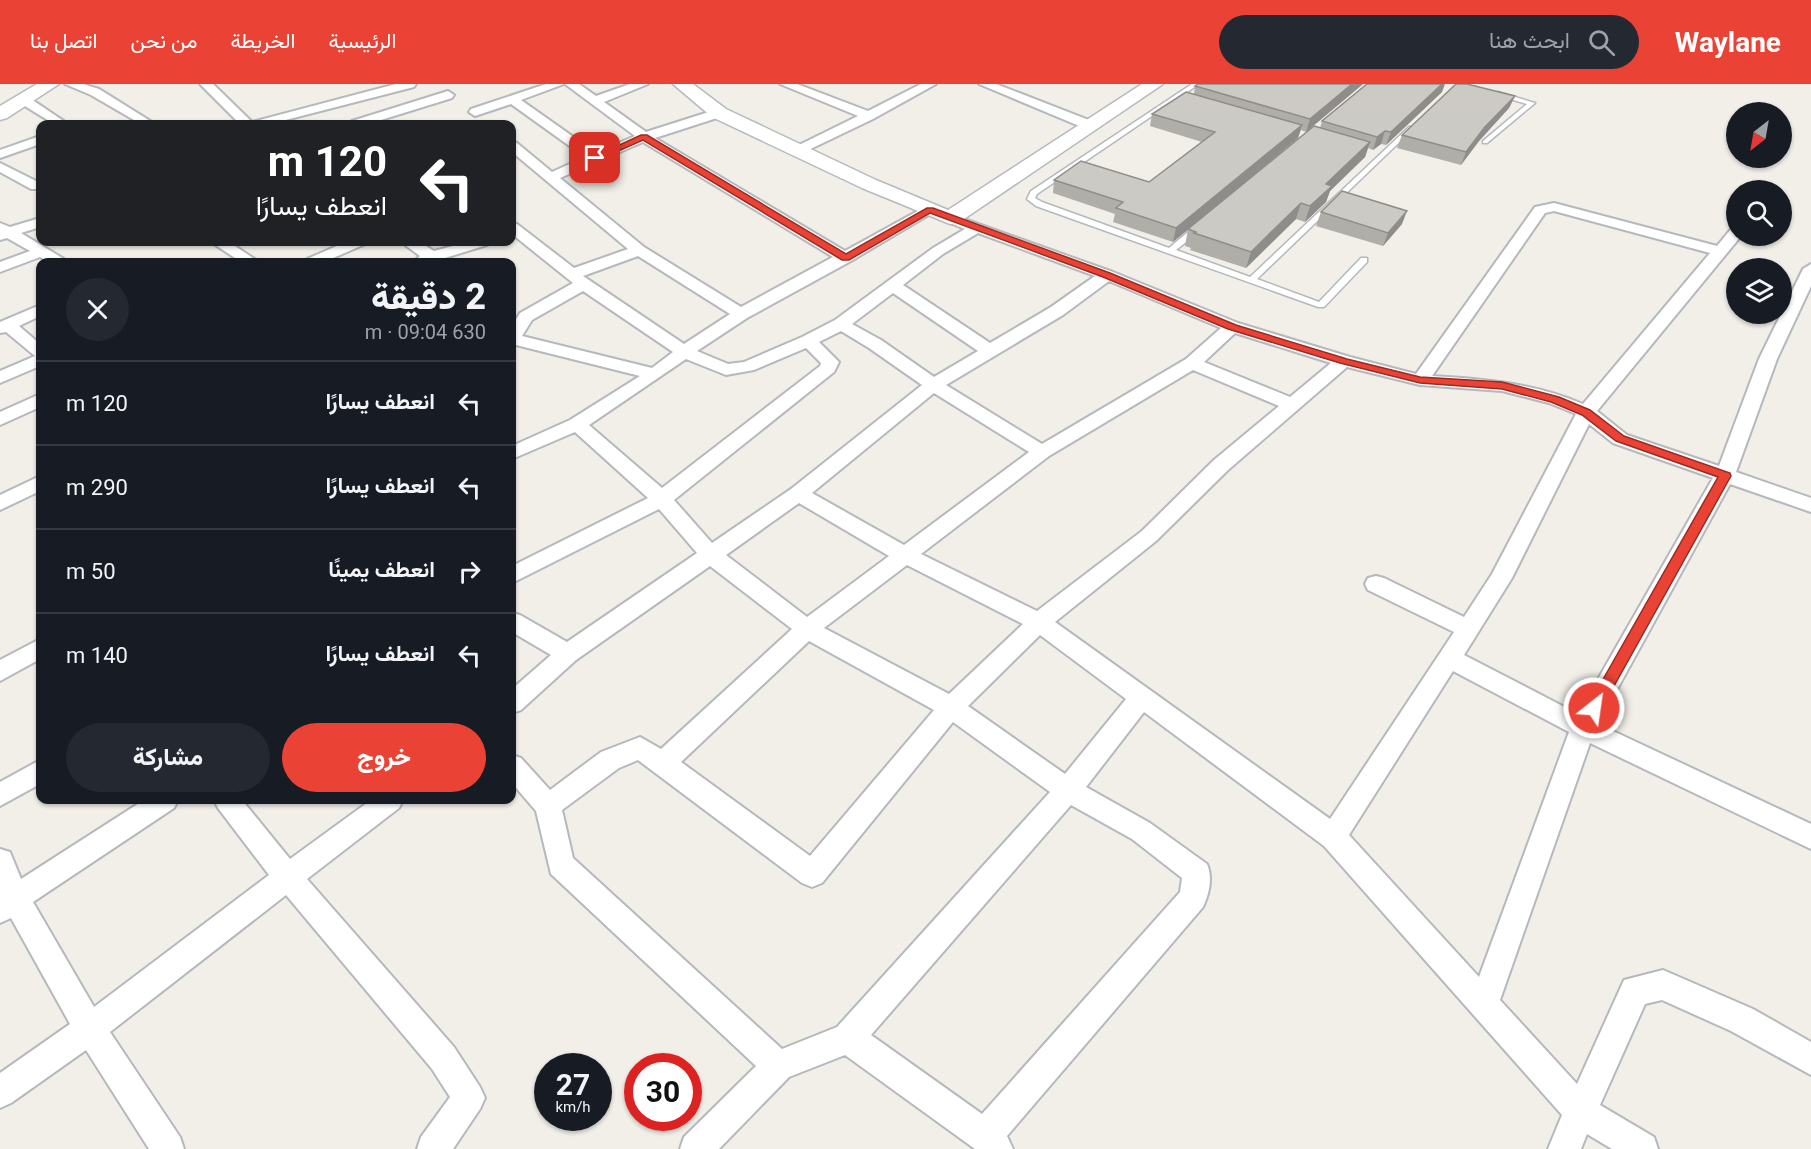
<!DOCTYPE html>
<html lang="ar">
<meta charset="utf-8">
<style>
body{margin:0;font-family:Roboto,Vazirmatn,sans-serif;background:#242831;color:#f1f3f6;direction:rtl;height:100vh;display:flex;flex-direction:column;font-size:22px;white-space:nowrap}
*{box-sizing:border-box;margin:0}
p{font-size:20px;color:#9ea1a6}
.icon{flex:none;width:33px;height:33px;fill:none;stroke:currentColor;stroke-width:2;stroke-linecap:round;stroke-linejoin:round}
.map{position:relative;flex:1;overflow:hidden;direction:ltr}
.side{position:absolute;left:36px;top:174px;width:480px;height:546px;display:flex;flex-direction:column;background:#171b24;border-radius:12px;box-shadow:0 2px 4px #0004;direction:rtl}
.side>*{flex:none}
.hud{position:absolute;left:36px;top:36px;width:480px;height:126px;border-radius:12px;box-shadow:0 2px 4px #0004;direction:rtl;background:#202124;color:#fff;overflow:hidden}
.needle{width:39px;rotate:211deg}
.controls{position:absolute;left:1726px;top:18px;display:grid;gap:12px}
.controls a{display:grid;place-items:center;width:66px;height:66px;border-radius:50%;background:#171b24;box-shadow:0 2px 4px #0004;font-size:30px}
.speed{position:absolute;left:534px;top:969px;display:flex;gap:12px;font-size:30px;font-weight:700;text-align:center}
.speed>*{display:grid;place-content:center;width:78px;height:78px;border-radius:50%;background:#171b24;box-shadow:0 2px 4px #0004;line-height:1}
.speed small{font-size:15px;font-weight:400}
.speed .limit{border:9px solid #d22;background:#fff;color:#111}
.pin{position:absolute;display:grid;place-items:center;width:51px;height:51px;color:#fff;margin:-26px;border-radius:12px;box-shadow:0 3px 9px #0006}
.me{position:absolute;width:66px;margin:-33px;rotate:30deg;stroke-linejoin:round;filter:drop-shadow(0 0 4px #0008)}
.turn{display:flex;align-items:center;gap:21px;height:126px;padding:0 30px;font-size:27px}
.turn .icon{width:78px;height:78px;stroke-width:2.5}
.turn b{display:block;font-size:42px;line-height:51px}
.round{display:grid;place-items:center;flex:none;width:63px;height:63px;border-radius:32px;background:#242831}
.headline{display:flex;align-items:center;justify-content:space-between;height:102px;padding:0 30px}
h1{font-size:36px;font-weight:800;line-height:45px}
.cta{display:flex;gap:12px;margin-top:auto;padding:12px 30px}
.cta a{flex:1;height:69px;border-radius:36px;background:#ea4335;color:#fff;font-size:24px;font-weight:800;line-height:69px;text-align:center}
.cta a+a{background:#242831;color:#f1f3f6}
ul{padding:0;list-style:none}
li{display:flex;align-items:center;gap:18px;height:84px;padding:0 30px;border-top:2px solid #363941}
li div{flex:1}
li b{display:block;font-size:22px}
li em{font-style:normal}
header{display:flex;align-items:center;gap:36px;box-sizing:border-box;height:84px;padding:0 30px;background:#ea4335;color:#fff}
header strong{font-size:28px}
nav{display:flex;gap:33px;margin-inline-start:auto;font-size:21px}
.search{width:420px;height:54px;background:#242831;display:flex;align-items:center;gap:15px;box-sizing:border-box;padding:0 21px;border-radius:33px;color:#9ea1a6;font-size:22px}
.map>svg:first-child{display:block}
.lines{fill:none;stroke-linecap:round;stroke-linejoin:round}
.lane-casing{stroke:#b5b8bc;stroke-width:3}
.street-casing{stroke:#b5b8bc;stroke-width:4}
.secondary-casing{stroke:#b6babf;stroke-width:3}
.lane{fill:#fff;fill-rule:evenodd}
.street{fill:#fff;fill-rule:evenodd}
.secondary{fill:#fff;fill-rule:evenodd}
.wall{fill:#afaea9}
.shaded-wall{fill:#8f8d8a}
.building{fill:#cccac5;stroke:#8f8d8a;stroke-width:1.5}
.route{fill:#ea4335;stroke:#982c22;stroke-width:1.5}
</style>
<header>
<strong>Waylane</strong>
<div class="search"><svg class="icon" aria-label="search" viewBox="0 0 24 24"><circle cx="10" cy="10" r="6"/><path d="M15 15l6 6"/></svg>ابحث هنا</div>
<nav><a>الرئيسية</a><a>الخريطة</a><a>من نحن</a><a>اتصل بنا</a></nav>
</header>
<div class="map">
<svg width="1811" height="1065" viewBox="0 0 1811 1065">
<rect width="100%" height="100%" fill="#f1efe8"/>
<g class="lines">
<defs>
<g id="lane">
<path d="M1192 0H1199L1037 110 1035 114 1042 118 1169 164 1194 143H1200V147L1176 166 1250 193 1409 43H1413V45L1257 195 1319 218 1361 174H1367V178L1324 223H1318L1036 122 1027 115 1031 107Z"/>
<path d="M1498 8 1535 19 1487 59H1483V57L1527 20 1496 11V9Z"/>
</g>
<g id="street">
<path d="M65 0H83L99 5 155 40H141L91 11Z"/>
<path d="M200 0H213L252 38 396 0H416L414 3 270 40H240Z"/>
<path d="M546 0H564L521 16 596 69 635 52 565 0H579L596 12 630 0H648L604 18 646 48 715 26H723L725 29 723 32 655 54 845 167 925 123H935L937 126 851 177 747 234 697 267 728 280 744 278 802 253 835 236 933 164 965 145 945 137 943 134 945 131 950 130 1113 188 1238 239 1350 273 1416 290 1535 123 1554 119 1717 162 1731 145 1737 144V152H1741L1597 327 1627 351 1719 382 1759 275 1803 185 1811 180V202L1777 275 1736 388 1811 414V428L1730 400 1598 640 1811 740V765L1590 659 1500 916 1577 1000 1624 896 1663 886 1753 925 1811 958V991L1731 947 1662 916 1645 920 1600 1021 1654 1053 1658 1065H1612L1587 1050 1581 1065H1548L1562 1031 1324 762 1144 628 1086 703 1150 739 1207 780C1213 794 1209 810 1203 823L1007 1052 1013 1065H975L845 971 789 993 719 1065H680L684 1053 756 982 551 790 536 727 512 699V671L521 674 550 706 601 668 640 653 661 665 792 545 710 482 576 576 521 626 512 629V605L551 571 512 548V529L520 531 567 558 697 469 659 425 512 499V482L648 414 575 348 512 375V362L570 336 640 292 512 260V242L520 229 573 199 512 150V139L517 140 574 184 628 165 512 68V58L517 59 552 88 585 73 511 20 475 32 469 28 471 25ZM643 58 833 173 741 223 644 163 560 94ZM1554 127 1710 169 1583 320C1533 299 1485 295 1432 292L1545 129ZM978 149 1095 192 1051 223 990 259 903 201 943 170ZM638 172 730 230 684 260 583 192ZM1109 197 1221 244 1186 275 1042 360 946 301 1063 231ZM583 207 673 268 652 284 522 252 532 236ZM893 209 978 267 934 293 881 256 852 240ZM841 247 869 264 922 301 791 405 712 459 674 416 834 288 839 278 819 258ZM1235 249 1331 279 1290 313 1204 278ZM806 264 821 279 820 282 662 404 589 341 686 275 726 291 754 286ZM1347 283 1420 301 1502 307 1549 319 1576 330 1492 490 1464 533 1384 494 1376 492 1368 494 1365 500 1368 506 1454 548 1330 735 1055 538 1156 457 1228 386ZM1193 286 1279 322 1214 376 1142 447 1037 527 921 470 1049 372ZM934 309 1029 368 904 461 812 409ZM1589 340 1613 359 1713 394 1578 630 1464 571 1512 494ZM799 419 889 472 807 533 726 471ZM907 481 1023 540 949 610 824 544ZM1040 551 1126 615 1065 690 968 622ZM809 557 934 626 810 772 681 678ZM1453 587 1569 648 1479 893 1349 751ZM953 638 1050 708 837 943 782 965 573 774 562 726 619 684 638 676 802 799 812 803 822 799ZM1071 721 1132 755 1182 794 1180 808 982 1030 871 951Z"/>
<path d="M780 0H797L868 27 921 0H936L873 35 800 70 793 66 795 63 858 32Z"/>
<path d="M979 0H996L1094 38 1095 41 1089 45 1084 44Z"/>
<path d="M448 7 454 11 452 14 368 40H351L352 37Z"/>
<path d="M24 12 28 13 68 40H54L20 19 18 16Z"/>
<path d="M40 52V60L0 74V66Z"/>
<path d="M0 79 40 99V105H31L0 88Z"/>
<path d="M40 134V143L21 149 64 175 66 178H49L40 173 0 188V178L30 167 7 154 0 156V139L10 143Z"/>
<path d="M211 158H229L259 178H241Z"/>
<path d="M346 158H366L363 161 324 178H304L307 175Z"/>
<path d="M401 158H419L434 167 468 158H490L487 161 432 178H413L420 172Z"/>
<path d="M40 221V232L19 242 40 260V282L0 299V287L35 272 6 248 0 249V238Z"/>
<path d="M40 310V323L0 341V328Z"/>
<path d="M40 392V407L0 426V411Z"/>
<path d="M40 555V575L0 597V576Z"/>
<path d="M40 676V700L0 722V698Z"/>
<path d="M144 716H178L174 724 33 818 94 923 269 791 218 724 214 716H242L290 775 371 716H403L399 724 307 795 454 963 480 1003 485 1014 480 1025 453 1065H417L421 1053 450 1013 432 985 286 811 110 948 180 1053 184 1065H149L86 966 11 1019 0 1024V989L70 940 11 834 0 839V765L10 768 21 795Z"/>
</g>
<g id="secondary">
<path d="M37 0H59L7 34 0 36V22Z"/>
<path d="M673 0H693L726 25 876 96 948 126 1142 0H1163L958 139 950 140 862 104 712 33Z"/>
</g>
</defs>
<use href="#lane" class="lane-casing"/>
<use href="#street" class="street-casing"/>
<use href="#secondary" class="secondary-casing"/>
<use href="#lane" class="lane"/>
<use href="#street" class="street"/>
<use href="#secondary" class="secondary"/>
</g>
<g class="wall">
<path d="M1363 0 1306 48 1301 46 1298 54 1173 158 1113 138 1115 130 1053 109 1054 96 1149 98 1202 58 1150 42 1152 30 1194 10 1195 2Z"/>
<path d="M1442 8 1386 61 1381 60 1373 66 1368 64 1365 73 1330 107 1326 118 1305 138 1296 135 1246 184 1190 166 1191 164 1185 162 1188 145 1320 44 1322 37Z"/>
<path d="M1515 12 1509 24 1479 57 1461 81 1397 64 1402 51Z"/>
<path d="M1321 128 1402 140 1383 162 1316 142Z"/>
</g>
<g class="shaded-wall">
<path d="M1352 0H1363L1306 48 1310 35Z"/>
<path d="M1441 0H1445L1442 8 1386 61 1391 48Z"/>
<path d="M1515 12 1509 24 1479 57 1461 81 1466 68 1484 44Z"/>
<path d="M1302 41 1298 54 1173 158 1176 144Z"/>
<path d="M1385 47 1381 60 1373 66 1377 53Z"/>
<path d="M1370 58 1365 73 1330 107 1326 118 1305 138 1310 122 1326 100Z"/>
<path d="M1301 119 1296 135 1246 184 1251 168Z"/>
<path d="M1407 127 1402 140 1383 162 1388 149Z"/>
</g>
<g class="building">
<path d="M1198 0H1352L1310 35 1195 2Z"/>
<path d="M1367 0H1442L1391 48 1385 47 1377 53 1322 37Z"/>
<path d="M1456 0H1467L1515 12 1484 44 1466 68 1402 51Z"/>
<path d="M1186 8 1302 41 1176 144 1116 124 1123 118 1054 96 1081 77 1149 98 1215 48 1152 30Z"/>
<path d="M1314 42 1370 58 1326 100 1332 102 1310 122 1301 119 1251 168 1194 149 1196 148 1188 145Z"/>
<path d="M1342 107 1407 127 1388 149 1321 128Z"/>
</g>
<path class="route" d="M641 51H647L846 170 927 124H933L1110 189 1236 241 1347 275 1420 293 1502 298 1559 313 1590 326 1624 352 1730 389 1731 392 1599 629H1589L1587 624 1589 620 1718 393 1616 357 1582 331 1551 318 1502 305 1420 299 1340 279 1228 245 1103 193 930 129 849 176H842L643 56 598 76 591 74Z"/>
</svg>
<div class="controls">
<a><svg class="needle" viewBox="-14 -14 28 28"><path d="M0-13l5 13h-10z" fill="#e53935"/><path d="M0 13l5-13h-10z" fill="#9ea1a6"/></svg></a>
<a><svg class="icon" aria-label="search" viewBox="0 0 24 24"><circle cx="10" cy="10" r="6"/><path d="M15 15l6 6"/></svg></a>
<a><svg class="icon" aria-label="layers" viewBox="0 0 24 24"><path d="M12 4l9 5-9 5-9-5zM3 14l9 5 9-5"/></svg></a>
</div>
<div class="speed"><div>27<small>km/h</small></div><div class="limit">30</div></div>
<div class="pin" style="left:595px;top:74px;background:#d93025"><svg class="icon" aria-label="arrive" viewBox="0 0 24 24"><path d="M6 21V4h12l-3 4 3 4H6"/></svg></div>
<svg class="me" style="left:1594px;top:624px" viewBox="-20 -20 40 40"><circle r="17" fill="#ea4335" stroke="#fff" stroke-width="3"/><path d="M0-11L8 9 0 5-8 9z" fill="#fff"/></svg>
<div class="hud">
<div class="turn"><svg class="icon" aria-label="left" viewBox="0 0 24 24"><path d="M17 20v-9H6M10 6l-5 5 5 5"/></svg><div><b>120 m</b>انعطف يسارًا</div></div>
</div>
<section class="side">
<div class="headline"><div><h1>2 دقيقة</h1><p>630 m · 09:04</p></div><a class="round"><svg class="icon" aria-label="close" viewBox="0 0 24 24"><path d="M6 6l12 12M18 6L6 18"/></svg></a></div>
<ul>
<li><svg class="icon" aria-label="left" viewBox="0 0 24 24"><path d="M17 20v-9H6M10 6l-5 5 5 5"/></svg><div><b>انعطف يسارًا</b></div><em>120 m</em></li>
<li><svg class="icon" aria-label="left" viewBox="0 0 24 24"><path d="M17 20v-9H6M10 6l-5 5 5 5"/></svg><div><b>انعطف يسارًا</b></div><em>290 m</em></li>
<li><svg class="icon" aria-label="right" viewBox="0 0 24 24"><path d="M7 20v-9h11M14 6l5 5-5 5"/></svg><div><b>انعطف يمينًا</b></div><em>50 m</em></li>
<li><svg class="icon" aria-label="left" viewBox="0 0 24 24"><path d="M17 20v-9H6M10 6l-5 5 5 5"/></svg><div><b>انعطف يسارًا</b></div><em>140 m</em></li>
</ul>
<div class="cta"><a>خروج</a><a>مشاركة</a></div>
</section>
</div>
